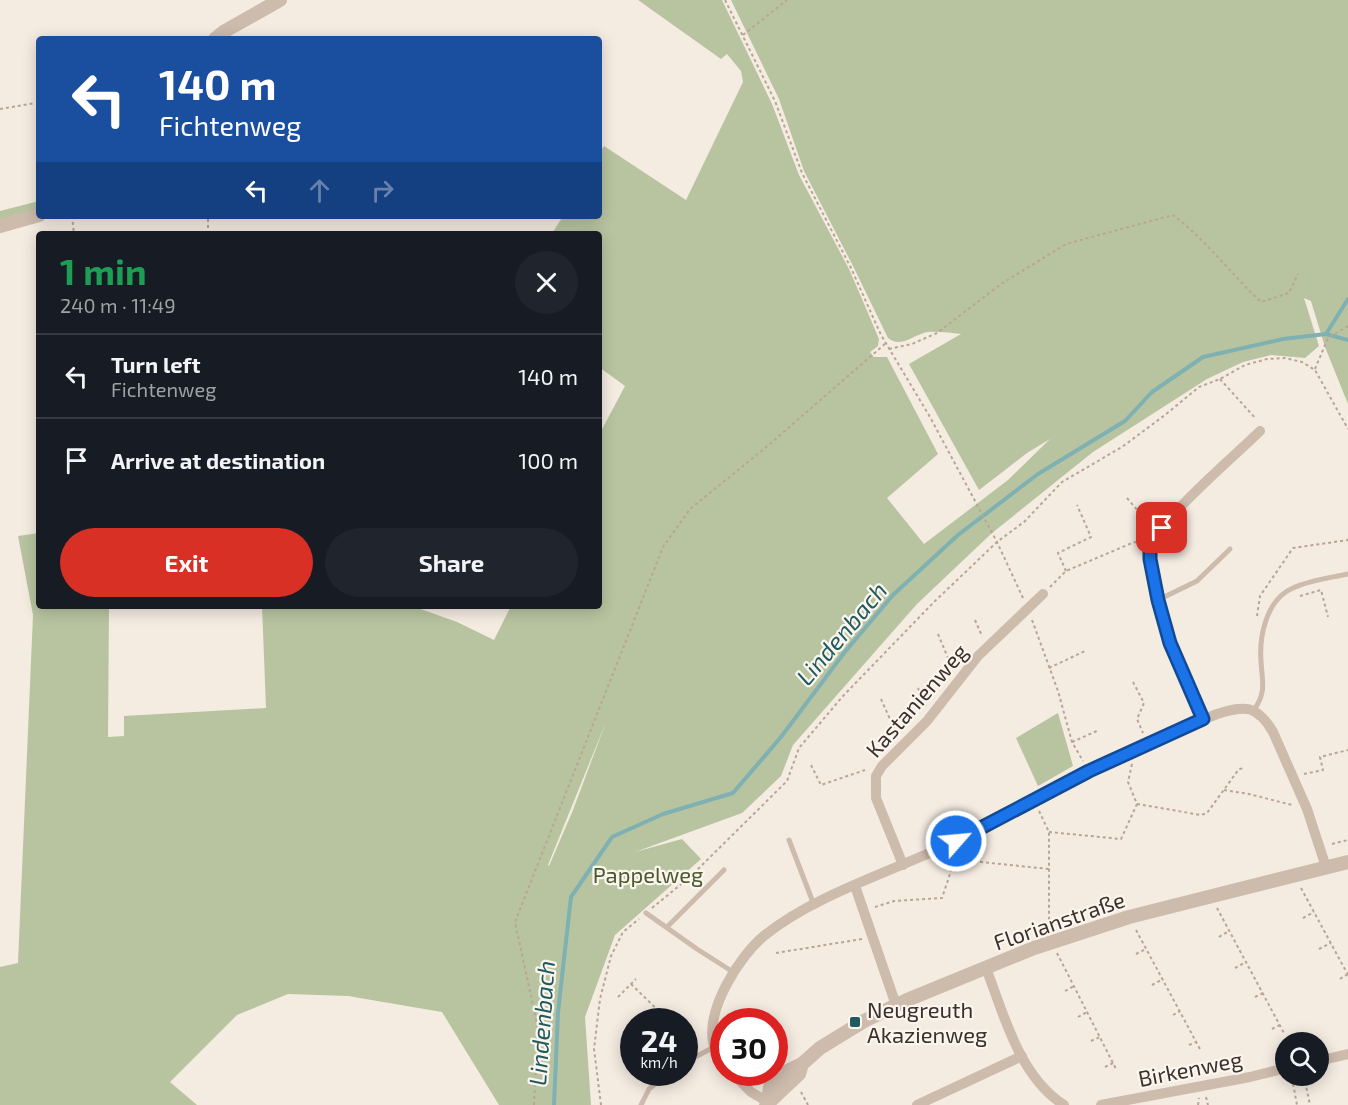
<!DOCTYPE html>
<meta charset="utf-8">
<style>
body{margin:0;font-family:"Exo 2",sans-serif;background:#20242c;color:#f1f3f6;height:100vh;display:flex;flex-direction:column;font-size:22px;white-space:nowrap}
*{box-sizing:border-box;margin:0}
p{font-size:20px;color:#9ea1a6}
.icon{flex:none;width:33px;height:33px;fill:none;stroke:currentColor;stroke-width:2;stroke-linecap:round;stroke-linejoin:round}
.map{position:relative;flex:1;overflow:hidden}
.side{position:absolute;left:36px;top:231px;width:566px;height:378px;display:flex;flex-direction:column;background:#171b24;border-radius:6px;box-shadow:0 3px 15px #0003}
.side>*{flex:none}
.top-card{position:absolute;left:36px;top:36px;width:566px;height:183px;border-radius:6px;box-shadow:0 3px 15px #0003;background:#1a4fa0;color:#fff;overflow:hidden}
.buttons{position:absolute;left:1275px;top:1032px;display:grid;gap:12px}
.buttons a{display:grid;place-items:center;width:54px;height:54px;border-radius:50%;background:#171b24;box-shadow:0 3px 15px #0003;font-size:30px}
.speed{position:absolute;left:620px;top:1008px;display:flex;gap:12px;font-size:30px;font-weight:700;text-align:center}
.speed>*{display:grid;place-content:center;width:78px;height:78px;border-radius:50%;background:#171b24;box-shadow:0 3px 15px #0003;line-height:1}
.speed small{font-size:15px;font-weight:400}
.speed .limit{border:9px solid #d22;background:#fff;color:#111}
.pin{position:absolute;display:grid;place-items:center;width:51px;height:51px;color:#fff;margin:-26px;border-radius:12px;box-shadow:0 3px 9px #0006}
.me{position:absolute;width:66px;margin:-33px;rotate:63deg;stroke-linejoin:round;filter:drop-shadow(0 0 4px #0008)}
.turn{display:flex;align-items:center;gap:21px;height:126px;padding:0 24px;font-size:27px}
.turn .icon{width:78px;height:78px;stroke-width:2.5}
.turn b{display:block;font-size:42px;line-height:51px}
.lanes{display:flex;align-items:center;height:57px;padding:0 24px;background:#0003;justify-content:center;gap:30px;direction:ltr}
.lanes .off{opacity:.35}
.round{display:grid;place-items:center;flex:none;width:63px;height:63px;border-radius:32px;background:#20242c}
.overview{display:flex;align-items:center;justify-content:space-between;height:102px;padding:0 24px}
h1{font-size:36px;font-weight:700;line-height:45px;color:#1e9e55}
.primary-button{display:flex;gap:12px;margin-top:auto;padding:12px 24px}
.primary-button a{flex:1;height:69px;border-radius:36px;background:#d93025;color:#fff;font-size:24px;font-weight:700;line-height:69px;text-align:center}
.primary-button a+a{background:#20242c;color:#f1f3f6}
ul{padding:0;list-style:none}
li{display:flex;align-items:center;gap:18px;height:84px;padding:0 24px;border-top:2px solid #363941}
li div{flex:1}
li b{display:block;font-size:22px}
li em{font-style:normal}
.map>svg:first-child{display:block}
.green{fill:#b8c4a0;fill-rule:evenodd}
.lines{fill:none;stroke-linecap:round;stroke-linejoin:round}
.stream{stroke:#7fb0b2;stroke-width:4}
.path{stroke:#b9a596;stroke-width:2;stroke-dasharray:3 3;stroke-linecap:butt}
.service{stroke:#cdbbac;stroke-width:5}
.minor{stroke:#cdbbac;stroke-width:10}
.tertiary{stroke:#cdbbac;stroke-width:14}
.route-casing{stroke:#114b97;stroke-width:15}
.route{stroke:#1a73e8;stroke-width:10}
.poi-dot{fill:#1f5a5e;stroke:#fbf5ee;stroke-width:2}
.labels{text-anchor:middle;dominant-baseline:central;stroke-width:4.5;stroke-linejoin:round;paint-order:stroke}
.street-label{font-size:22px;fill:#3b302b;stroke:#fbf5ee}
.park-label{font-size:22px;fill:#4a5a2e;stroke:#fbf5ee}
.poi-label{font-size:22px;fill:#3b302b;stroke:#fbf5ee;text-anchor:start}
.water-label{font-size:24px;font-style:italic;fill:#1f5a5e;stroke:#fbf5ee}
</style>
<div class="map">
<svg width="1348" height="1105" viewBox="0 0 1348 1105">
<rect width="100%" height="100%" fill="#f4ebe1"/>
<g class="green">
<path d="M638 0H722L772 104 799 175 849 269 865 306 879 339 878 346 870 352 874 357H887L938 454 887 498 924 544 1008 480 1050 439 1027 453 979 490 909 364 961 334C951 333 938 331 928 332 914 334 901 349 888 338L853 266 804 171 779 99 731 0H1348V404L1325 347 1311 301 1304 298 1319 346 1305 358 1271 355 1243 362 1207 379 1093 452 992 533 917 604 793 745 781 776 742 813 635 852 682 839 701 859 615 935 585 1017 591 1105H499L442 1012 348 996 288 994 237 1015 170 1082 197 1105H0V967L18 963 33 615 18 536 39 533V606H109L108 737 124 736V716L266 708 262 606H412L457 622 494 640 511 606H598L599 435 625 386 599 367 598 234H555L553 232 563 216H598L599 154 604 146 686 200 743 82 741 71 727 54 721 59ZM606 722 573 810 549 866 548 865Z"/>
<path d="M39 201V209L0 221V211Z"/>
<path d="M1058 713 1073 766 1038 786 1016 738Z"/>
</g>
<g class="lines">
<g class="stream">
<path d="M1326 334 1348 299"/>
<path d="M554 1105 558 1012 571 897 612 837 663 814 733 793 781 737 844 653 893 595 958 535 1038 474 1125 421 1152 392 1203 357 1283 339 1326 334 1348 340"/>
</g>
<g class="path">
<path d="M725 0 775 101 802 173 851 268 881 335 930 417 997 542 1023 598"/>
<path d="M743 35 787 0"/>
<path d="M0 109 35 103"/>
<path d="M72 216 74 234"/>
<path d="M208 234V216"/>
<path d="M889 349 912 344 937 333 1001 284 1066 244 1173 215C1206 240 1231 274 1261 302L1289 293 1298 274"/>
<path d="M1315 369 1328 338 1348 326"/>
<path d="M1220 379 1256 419"/>
<path d="M1127 498 1150 525"/>
<path d="M1066 571 1058 553 1091 537 1077 505"/>
<path d="M1050 587 1066 571 1132 543 1140 541"/>
<path d="M1300 596 1321 590 1328 617"/>
<path d="M1257 616 1260 596 1293 548 1348 540"/>
<path d="M975 620 982 636"/>
<path d="M1032 620 1058 691 1072 742 1083 761"/>
<path d="M938 634 953 670"/>
<path d="M1049 668 1085 651"/>
<path d="M1133 682 1144 703 1137 719 1143 733"/>
<path d="M918 688 926 706"/>
<path d="M881 699 897 735"/>
<path d="M1072 742 1099 730"/>
<path d="M811 765 821 785 865 770"/>
<path d="M1304 774 1323 770 1320 757 1348 750"/>
<path d="M1224 790 1249 794 1292 805"/>
<path d="M1137 804 1201 815 1207 813 1239 769 1245 768"/>
<path d="M1039 811 1049 832V929"/>
<path d="M1049 832 1121 839 1137 804 1128 782 1132 764"/>
<path d="M1332 844 1348 840"/>
<path d="M1301 888 1348 975"/>
<path d="M875 907 894 901 942 898 954 862H981L1049 869"/>
<path d="M652 908 690 877 787 781 799 748 843 696 934 602 997 542 1024 522 1062 482 1122 447 1165 415 1199 387 1220 379 1245 365 1267 359 1285 358 1302 362 1315 370 1348 429"/>
<path d="M1217 908 1285 1035"/>
<path d="M1303 918 1314 912"/>
<path d="M1136 930 1201 1051"/>
<path d="M1219 937 1229 931"/>
<path d="M1319 949 1331 943"/>
<path d="M776 953 862 939"/>
<path d="M1057 953 1116 1069"/>
<path d="M1136 954 1146 949"/>
<path d="M1235 968 1246 962"/>
<path d="M1340 979 1348 974"/>
<path d="M631 984 669 1021"/>
<path d="M1152 985 1163 979"/>
<path d="M1065 991 1074 986"/>
<path d="M618 997 636 979"/>
<path d="M1255 997 1263 993"/>
<path d="M1173 1015 1180 1011"/>
<path d="M1078 1017 1087 1012"/>
<path d="M1272 1029 1280 1025"/>
<path d="M1091 1041 1100 1037"/>
<path d="M1189 1045 1196 1042"/>
<path d="M1105 1067 1113 1063"/>
<path d="M1304 1076 1310 1105"/>
<path d="M1292 1078 1297 1105"/>
<path d="M801 1092 808 1105"/>
<path d="M1206 1097 1208 1105"/>
<path d="M534 1105 538 1028 515 922 663 547 690 509 764 449 886 343"/>
<path d="M601 1105 594 1049 600 999 611 956 623 932 639 919"/>
<path d="M1198 1105 1199 1098"/>
</g>
<g class="service">
<path d="M1158 600 1197 581 1230 549"/>
<path d="M1254 710C1267 691 1262 682 1261 661 1259 635 1267 599 1293 588 1310 580 1330 578 1348 574"/>
<path d="M789 840 814 905"/>
<path d="M646 913 697 949 733 972"/>
<path d="M667 927 724 870"/>
<path d="M684 1063 714 1047"/>
<path d="M641 1105 649 1089 670 1072"/>
</g>
<g class="minor">
<path d="M1203 719C1182 674 1164 631 1154 582 1152 571 1148 557 1151 546 1158 521 1238 453 1260 431"/>
<path d="M903 865 876 798V776L882 766 927 721 978 656 1043 594"/>
<path d="M855 886 896 1005"/>
<path d="M986 968C1004 1015 1019 1076 1064 1105"/>
<path d="M1318 1061 1348 1054"/>
<path d="M723 1062C720 1058 715 1052 714 1046 704 1012 739 956 765 935 816 894 896 870 956 841 1001 820 1044 793 1089 771 1131 751 1174 731 1217 714 1246 705 1257 705 1273 732L1307 809 1326 867"/>
<path d="M731 1072 751 1092 768 1102"/>
<path d="M917 1105 1022 1056"/>
<path d="M1101 1105 1250 1077 1286 1068"/>
</g>
<g class="tertiary">
<path d="M215 39 225 31 280 0"/>
<path d="M0 226 39 215"/>
<path d="M768 1102 770 1087 785 1072 802 1064 820 1048 864 1021 907 1000 1034 948 1129 917 1348 862"/>
<path d="M766 1105 799 1074 802 1064"/>
</g>
</g>
<g class="lines">
<defs>
<path id="route" d="M956 841 1089 771 1203 719 1170 643 1158 600 1150 559V548L1162 528"/>
</defs>
<use href="#route" class="route-casing"/>
<use href="#route" class="route"/>
</g>
<rect class="poi-dot" x="849" y="1016" width="12" height="12" rx="3"/>
<g class="labels">
<g class="street-label">
<text transform="translate(916 700) rotate(-49)">Kastanienweg</text>
<text transform="translate(1059 920) rotate(-19)">Florianstraße</text>
<text transform="translate(1190 1068) rotate(-11)">Birkenweg</text>
</g>
<g class="park-label">
<text x="648" y="874">Pappelweg</text>
</g>
<g class="poi-label">
<text x="867" y="1009">Neugreuth<tspan x="867" dy="25">Akazienweg</tspan></text>
</g>
<g class="water-label">
<text transform="translate(841 633) rotate(-50)">Lindenbach</text>
<text transform="translate(541 1023) rotate(-86)">Lindenbach</text>
</g>
</g>
</svg>
<div class="buttons">
<a><svg class="icon" aria-label="search" viewBox="0 0 24 24"><circle cx="10" cy="10" r="6"/><path d="M15 15l6 6"/></svg></a>
</div>
<div class="speed"><div>24<small>km/h</small></div><div class="limit">30</div></div>
<div class="pin" style="left:1162px;top:528px;background:#d93025"><svg class="icon" aria-label="arrive" viewBox="0 0 24 24"><path d="M6 21V4h12l-3 4 3 4H6"/></svg></div>
<svg class="me" style="left:956px;top:841px" viewBox="-20 -20 40 40"><circle r="17" fill="#1a73e8" stroke="#fff" stroke-width="3"/><path d="M0-11L8 9 0 5-8 9z" fill="#fff"/></svg>
<div class="top-card">
<div class="turn"><svg class="icon" aria-label="left" viewBox="0 0 24 24"><path d="M17 20v-9H6M10 6l-5 5 5 5"/></svg><div><b>140 m</b>Fichtenweg</div></div>
<div class="lanes"><svg class="icon" aria-label="left" viewBox="0 0 24 24"><path d="M17 20v-9H6M10 6l-5 5 5 5"/></svg><svg class="icon off" aria-label="ahead" viewBox="0 0 24 24"><path d="M12 20V5M6 11l6-6 6 6"/></svg><svg class="icon off" aria-label="right" viewBox="0 0 24 24"><path d="M7 20v-9h11M14 6l5 5-5 5"/></svg></div>
</div>
<section class="side">
<div class="overview"><div><h1>1 min</h1><p>240 m · 11:49</p></div><a class="round"><svg class="icon" aria-label="close" viewBox="0 0 24 24"><path d="M6 6l12 12M18 6L6 18"/></svg></a></div>
<ul>
<li><svg class="icon" aria-label="left" viewBox="0 0 24 24"><path d="M17 20v-9H6M10 6l-5 5 5 5"/></svg><div><b>Turn left</b><p>Fichtenweg</p></div><em>140 m</em></li>
<li><svg class="icon" aria-label="arrive" viewBox="0 0 24 24"><path d="M6 21V4h12l-3 4 3 4H6"/></svg><div><b>Arrive at destination</b></div><em>100 m</em></li>
</ul>
<div class="primary-button"><a>Exit</a><a>Share</a></div>
</section>
</div>
